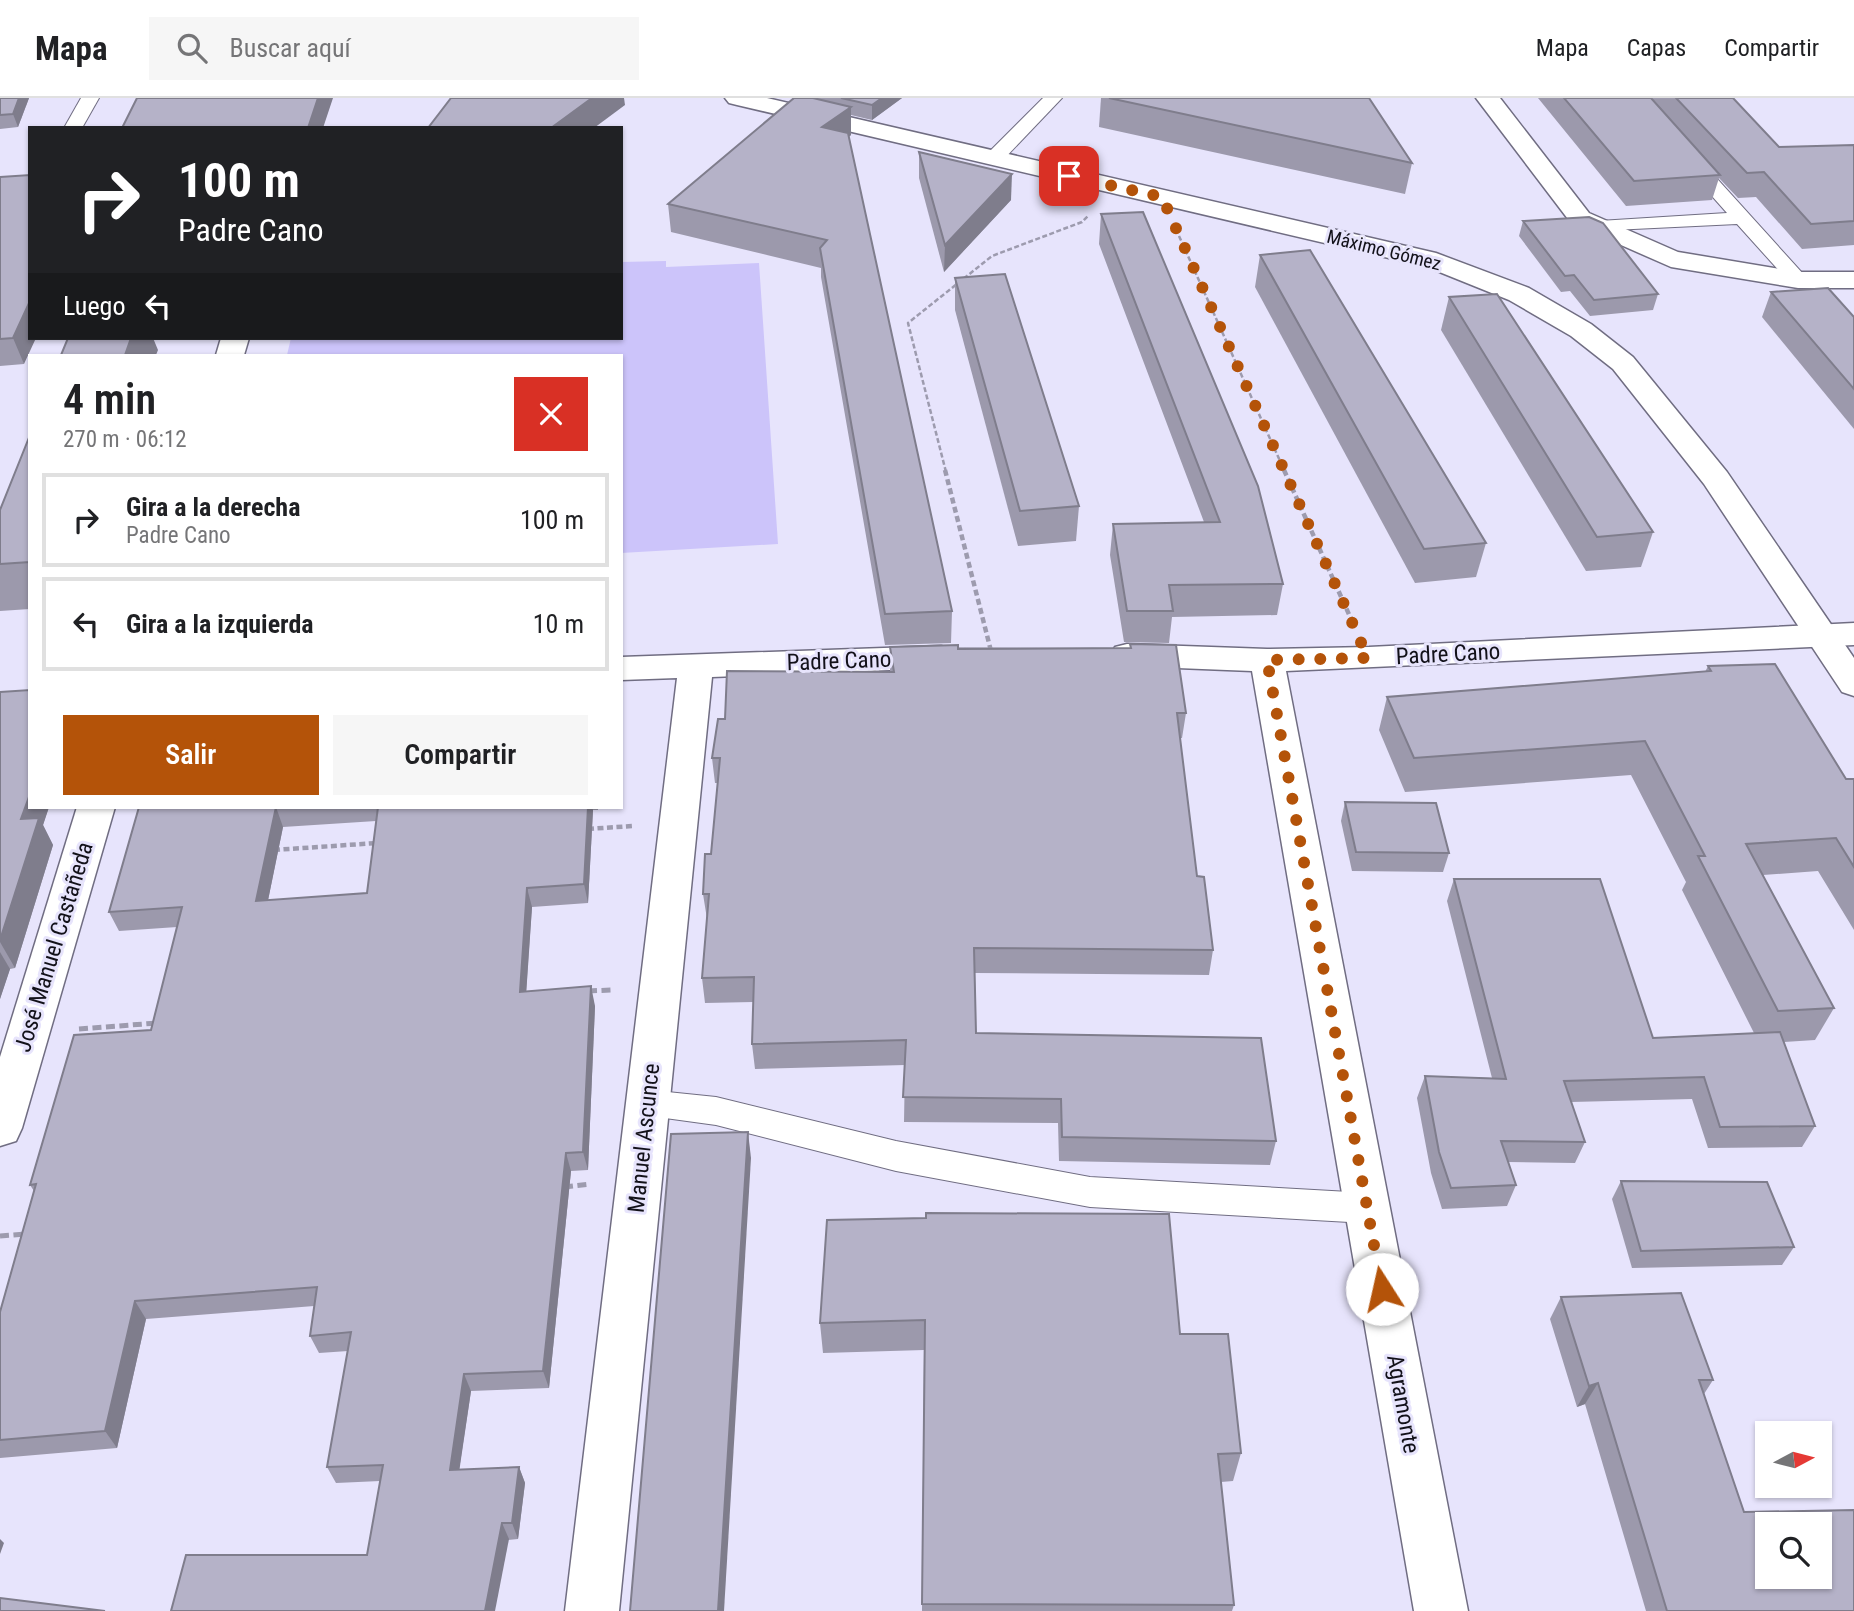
<!DOCTYPE html>
<html lang="es">
<meta charset="utf-8">
<style>
body{margin:0;font-family:"Roboto Condensed",sans-serif;background:#f6f6f6;color:#202124;height:100vh;display:flex;flex-direction:column;font-size:26px;white-space:nowrap}
*{box-sizing:border-box;margin:0}
p{font-size:23px;color:#757577}
.icon{flex:none;width:38px;height:38px;fill:none;stroke:currentColor;stroke-width:2;stroke-linecap:round;stroke-linejoin:round}
.map{position:relative;flex:1;overflow:hidden}
.drawer{position:absolute;left:28px;top:256px;width:595px;height:455px;display:flex;flex-direction:column;background:#fff;border-radius:0px;box-shadow:0 2px 5px #0004}
.drawer>*{flex:none}
.banner{position:absolute;left:28px;top:28px;width:595px;height:214px;border-radius:0px;box-shadow:0 2px 5px #0004;background:#202124;color:#fff;overflow:hidden}
.needle{width:46px;rotate:83deg}
.fabs{position:absolute;left:1755px;top:1323px;display:grid;gap:14px}
.fabs a{display:grid;place-items:center;width:77px;height:77px;border-radius:0px;background:#fff;box-shadow:0 2px 5px #0004;font-size:35px}
.pin{position:absolute;display:grid;place-items:center;width:60px;height:60px;color:#fff;margin:-30px;border-radius:14px;box-shadow:0 4px 10px #0006}
.me{position:absolute;width:77px;margin:-38px;rotate:350deg;stroke-linejoin:round;filter:drop-shadow(0 0 5px #0008)}
.turn{display:flex;align-items:center;gap:24px;height:147px;padding:0 35px;font-size:32px}
.turn .icon{width:91px;height:91px;stroke-width:2.5}
.turn b{display:block;font-size:49px;line-height:60px}
.then{display:flex;align-items:center;height:66px;padding:0 35px;background:#0003;gap:14px;font-size:26px}
.round{display:grid;place-items:center;flex:none;width:74px;height:74px;border-radius:0px;background:#f6f6f6}
.headline{display:flex;align-items:center;justify-content:space-between;height:119px;padding:0 35px}
h1{font-size:42px;font-weight:600;line-height:52px}
.action{display:flex;gap:14px;margin-top:auto;padding:14px 35px}
.action a{flex:1;height:80px;border-radius:0px;background:#b45309;color:#fff;font-size:28px;font-weight:600;line-height:80px;text-align:center}
.action a+a{background:#f6f6f6;color:#202124}
ul{padding:0;list-style:none}
li{display:flex;align-items:center;gap:21px;height:94px;margin:0 14px 10px;padding:0 21px;border:4px solid #e0e0e0;border-radius:0px}
li div{flex:1}
li b{display:block;font-size:26px}
li em{font-style:normal}
header{display:flex;align-items:center;gap:42px;box-sizing:border-box;height:98px;padding:0 35px;background:#fff;border-bottom:2px solid #e0e0e0}
header strong{font-size:33px}
nav{display:flex;gap:38px;margin-inline-start:auto;font-size:24px}
.search{width:490px;height:63px;background:#f6f6f6;display:flex;align-items:center;gap:18px;box-sizing:border-box;padding:0 24px;border-radius:0px;color:#757577;font-size:26px}
.map>svg:first-child{display:block}
.green{fill:#ccc4fa}
.lines{fill:none;stroke-linecap:round;stroke-linejoin:round}
.service-casing{stroke:#706d82;stroke-width:2}
.minor-casing{stroke:#706d82;stroke-width:3}
.primary-casing{stroke:#706d82;stroke-width:3}
.path-far2{stroke:#9d9bae;stroke-width:2.5;stroke-dasharray:5 2.5;stroke-linecap:butt}
.path-far1{stroke:#9d9bae;stroke-width:4.5;stroke-dasharray:6 3.5;stroke-linecap:butt}
.path{stroke:#9d9bae;stroke-width:5;stroke-dasharray:9 4.5;stroke-linecap:butt}
.service{fill:#fff;fill-rule:evenodd}
.minor{fill:#fff;fill-rule:evenodd}
.primary{fill:#fff;fill-rule:evenodd}
.wall{fill:#9c99ac;fill-rule:evenodd}
.shaded-wall{fill:#7f7d8c}
.building{fill:#b5b2c8;stroke:#7f7d8c;stroke-width:2;fill-rule:evenodd}
.route{stroke:#b45309;stroke-width:12;stroke-dasharray:0 21.6}
.labels{text-anchor:middle;dominant-baseline:central;stroke-width:6;stroke-linejoin:round;paint-order:stroke}
.far-street-label{font-size:19px;fill:#121119;stroke:#e7e4fc}
.street-label{font-size:23px;fill:#121119;stroke:#e7e4fc}
</style>
<header>
<strong>Mapa</strong>
<div class="search"><svg class="icon" aria-label="search" viewBox="0 0 24 24"><circle cx="10" cy="10" r="6"/><path d="M15 15l6 6"/></svg>Buscar aquí</div>
<nav><a>Mapa</a><a>Capas</a><a>Compartir</a></nav>
</header>
<div class="map">
<svg width="1854" height="1513" viewBox="0 0 1854 1513">
<rect width="100%" height="100%" fill="#e7e4fc"/>
<path class="green" d="M666 163V169L759 165 778 446 621 455V257H287L291 240H621V164Z"/>
<g class="lines">
<defs>
<g id="service">
<path d="M81 0H99L82 30H64Z"/>
<path d="M1043 0H1062L1000 65H986L983 61 986 57Z"/>
<path d="M1625 0H1644L1805 178 1808 182 1805 186H1791L1737 126 1592 133 1589 129 1592 125 1599 123 1727 115Z"/>
<path d="M648 992 716 999 896 1043 1090 1079 1367 1095 1379 1099 1385 1110 1379 1121 1367 1125 1090 1109 896 1073 716 1027 636 1016 631 1006 636 996Z"/>
</g>
<g id="minor">
<path d="M1476 0H1500L1589 115 1678 154 1798 174H1854V190H1798L1671 169 1571 125Z"/>
<path d="M221 240H249L244 257H216Z"/>
<path d="M1854 525V547L1286 573 1468 1513H1414L1252 573 1127 568 1115 565 1110 557 1115 549 1127 546 1267 551 1369 549Z"/>
<path d="M941 548 953 551 958 559 953 567 941 570 712 579 619 1513H565L677 580 621 582V559Z"/>
<path d="M77 709H115L22 1030 16 1043 0 1048V959Z"/>
</g>
<path id="primary" d="M725 0H767L1436 155 1529 190 1591 226 1633 259 1727 374 1854 560V598L1842 594 1704 386 1613 271 1571 238 1509 202 1427 169 737 7 729 5Z"/>
</defs>
<use href="#service" class="service-casing"/>
<use href="#minor" class="minor-casing"/>
<use href="#primary" class="primary-casing"/>
<g class="path-far2">
<path d="M1179 138 1285 374"/>
<path d="M946 374 908 225 992 158 1082 124 1088 118"/>
</g>
<g class="path-far1">
<path d="M945 372 991 553"/>
<path d="M1284 372 1352 523"/>
<path d="M588 731 632 728"/>
<path d="M274 752 377 745"/>
</g>
<g class="path">
<path d="M588 893 611 892"/>
<path d="M79 931 157 925"/>
<path d="M564 1089 590 1086"/>
<path d="M0 1138 25 1136"/>
</g>
<use href="#service" class="service"/>
<use href="#minor" class="minor"/>
<use href="#primary" class="primary"/>
</g>
<g class="wall">
<path d="M0 0H29L18 29 0 31Z"/>
<path d="M817 0H902L872 22 851 17V37L849 39 952 513 951 545 885 547 821 179V170L671 134 668 106 817 1Z"/>
<path d="M1101 0H1369L1412 65 1405 96 1099 29Z"/>
<path d="M1538 0H1733L1779 49 1854 47V147L1802 151 1756 99 1738 100 1719 80 1712 102 1626 108Z"/>
<path d="M919 54 1011 102 944 174 919 80Z"/>
<path d="M0 79 24 266 0 268Z"/>
<path d="M1101 116 1283 486 1277 517 1172 519 1169 545 1124 544 1110 457 1113 426 1204 424 1099 146Z"/>
<path d="M1523 123 1658 196 1653 212 1590 218 1570 193 1561 194 1519 138Z"/>
<path d="M1260 157 1486 445 1476 479 1415 485 1255 189Z"/>
<path d="M955 180 1079 408 1076 443 1018 448 955 212Z"/>
<path d="M1771 194 1854 219V331L1762 219Z"/>
<path d="M1449 199 1653 434 1641 469 1586 473 1441 232Z"/>
<path d="M30 337V511L0 513V412Z"/>
<path d="M1130 546 1186 615 1182 640H1180L1197 778 1213 852 1209 877 975 875 976 935 1276 1043 1270 1067 1059 1063 1058 1025 904 1024 905 967 755 971 752 946 753 904 705 905 702 880 707 821 703 796 711 756 718 685H715L712 660 725 621 890 574V549L1130 550Z"/>
<path d="M1708 568 1846 681H1854V832L1818 773 1763 777 1834 910 1815 942 1784 944 1815 1028 1802 1049 1708 1050 1692 1001 1571 1004 1585 1044 1575 1065 1508 1064 1516 1087 1507 1108 1442 1111 1431 1075 1417 1000 1425 978 1492 980 1447 803 1454 781 1653 940 1754 935 1682 792 1686 784 1631 677 1405 694 1379 632 1387 599 1705 574Z"/>
<path d="M0 594 30 709H49L43 727 53 747 15 870 10 871 0 901Z"/>
<path d="M1345 704 1449 755 1443 774 1352 773 1341 723Z"/>
<path d="M139 709H598V712H593L588 805 532 809 526 893 595 908 588 1072 571 1073 549 1290 471 1293 459 1372 519 1369 525 1385 518 1441 367 1457 380 1383 336 1385 327 1369 348 1253 319 1255 310 1238 314 1208 146 1221 117 1350 0 1360V1214L34 1093 30 1087 151 932 177 829 119 833 109 814ZM376 723 367 795 268 802 283 729Z"/>
<path d="M1621 1083 1794 1149 1782 1167 1632 1170 1612 1101Z"/>
<path d="M827 1122 1180 1236 1241 1355 1233 1383 1221 1384 1234 1507 1232 1513H922L924 1252 823 1255 820 1225Z"/>
<path d="M1561 1199 1713 1282 1704 1296 1744 1414 1854 1513H1646L1585 1306 1577 1309 1550 1221Z"/>
</g>
<g class="shaded-wall">
<path d="M19 0H29L18 29 13 16Z"/>
<path d="M318 0H333L323 30H308Z"/>
<path d="M592 0H624L625 7 594 30H551Z"/>
<path d="M882 0H902L872 22V7Z"/>
<path d="M851 9V37L823 57 822 29Z"/>
<path d="M1012 76 1011 102 944 174 945 147Z"/>
<path d="M30 203V240H36L24 266 13 240Z"/>
<path d="M131 240H153L158 252 156 257H125Z"/>
<path d="M30 696V709H49L43 727 53 747 15 870 0 844V842L21 721Z"/>
<path d="M276 709 283 729 264 822 256 803Z"/>
<path d="M588 709H592L593 712 588 805 584 786Z"/>
<path d="M527 790 532 809 525 913 520 894Z"/>
<path d="M0 854 10 871 0 901Z"/>
<path d="M591 888 595 908 588 1072 583 1054Z"/>
<path d="M748 1034 751 1060 724 1513H718Z"/>
<path d="M566 1055 571 1073 549 1290 543 1273Z"/>
<path d="M135 1203 146 1221 117 1350 105 1333Z"/>
<path d="M464 1276 471 1293 457 1388 450 1372Z"/>
<path d="M1598 1285 1585 1306 1577 1309 1589 1288Z"/>
<path d="M519 1369 525 1385 518 1441 512 1425Z"/>
<path d="M502 1425 509 1441 495 1513H485Z"/>
<path d="M0 1441 4 1445 0 1456Z"/>
</g>
<g class="building">
<path d="M0 0H19L13 16 0 17Z"/>
<path d="M137 0H318L308 30H122Z"/>
<path d="M451 0H592L551 30H428Z"/>
<path d="M794 0H813L851 9 822 29 848 35 952 513 885 516 820 150 827 142 668 106Z"/>
<path d="M841 0H882L872 7Z"/>
<path d="M1109 0H1369L1412 65Z"/>
<path d="M1564 0H1651L1720 77 1634 83Z"/>
<path d="M1676 0H1733L1779 49 1854 47V123L1811 126 1764 74 1747 75Z"/>
<path d="M919 54 1012 76 945 147Z"/>
<path d="M30 77V203L13 240 0 241V79Z"/>
<path d="M1143 114 1258 388 1283 486 1169 487 1173 513H1127L1113 426 1220 424 1101 116Z"/>
<path d="M1589 119 1603 125 1658 196 1594 202 1574 177 1565 178 1523 123Z"/>
<path d="M1310 152 1486 445 1424 451 1260 157Z"/>
<path d="M1005 176 1079 408 1020 413 955 180Z"/>
<path d="M1828 190 1854 219V291L1771 194Z"/>
<path d="M1497 196 1653 434 1597 439 1449 199Z"/>
<path d="M68 240H131L125 257H61Z"/>
<path d="M30 337V464L0 466V412Z"/>
<path d="M1130 546 1176 547 1186 615H1177L1197 778 1204 779 1213 852 974 850 976 935 1261 940 1276 1043 1062 1039 1061 1001 903 999 906 942 752 946 754 879 702 880 709 796H703L705 756H711L720 660H712L718 621H725L727 573 894 574 890 549 958 547V551L1131 550Z"/>
<path d="M1775 566 1846 681H1854V769L1836 740 1746 746 1834 910 1778 913 1698 758H1705L1645 643 1414 660 1387 599 1711 573 1708 568Z"/>
<path d="M30 592V696L21 721 39 720 0 842V594Z"/>
<path d="M1345 704 1436 705 1449 755 1356 754Z"/>
<path d="M139 709H284H276L256 803 367 795 378 709H588L584 786 527 790 520 894 591 888 583 1054 566 1055 543 1273 464 1276 450 1372 519 1369 512 1425H502L485 1513H171L186 1457H367L383 1367 327 1369 351 1234 310 1238 317 1189 135 1203 105 1333 0 1342V1214L36 1086 30 1087 74 937 151 932 182 809 109 814Z"/>
<path d="M1454 781H1600L1653 940 1780 934 1815 1028 1720 1029 1704 979 1564 983 1585 1044 1501 1043 1516 1087 1451 1090 1439 1054 1425 978 1506 981Z"/>
<path d="M748 1034 718 1513H630L671 1036Z"/>
<path d="M1621 1083 1767 1084 1794 1149 1641 1153Z"/>
<path d="M926 1115 1169 1116 1180 1236H1228L1241 1355 1218 1356 1234 1507 922 1506 925 1222 820 1225 827 1122 926 1120Z"/>
<path d="M1681 1195 1713 1282H1699L1744 1414 1854 1412V1513H1667L1598 1285 1589 1288 1561 1199ZM1768 1426H1820V1479H1768Z"/>
<path d="M0 1500 105 1513H0Z"/>
</g>
<g class="lines">
<path class="route" d="M1069 78 1162 99 1368 560 1267 562 1382 1191"/>
</g>
<g class="labels">
<g class="far-street-label">
<text transform="translate(1384 152) rotate(14)">Máximo Gómez</text>
</g>
<g class="street-label">
<text transform="translate(1448 556) rotate(-3)">Padre Cano</text>
<text transform="translate(839 563) rotate(-2)">Padre Cano</text>
<text transform="translate(54 849) rotate(-73)">José Manuel Castañeda</text>
<text transform="translate(644 1040) rotate(-84)">Manuel Ascunce</text>
<text transform="translate(1403 1306) rotate(80)">Agramonte</text>
</g>
</g>
</svg>
<div class="fabs">
<a><svg class="needle" viewBox="-14 -14 28 28"><path d="M0-13l5 13h-10z" fill="#e53935"/><path d="M0 13l5-13h-10z" fill="#757577"/></svg></a>
<a><svg class="icon" aria-label="search" viewBox="0 0 24 24"><circle cx="10" cy="10" r="6"/><path d="M15 15l6 6"/></svg></a>
</div>
<div class="pin" style="left:1069px;top:78px;background:#d93025"><svg class="icon" aria-label="arrive" viewBox="0 0 24 24"><path d="M6 21V4h12l-3 4 3 4H6"/></svg></div>
<svg class="me" style="left:1382px;top:1191px" viewBox="-20 -20 40 40"><circle r="19" fill="#fff"/><path d="M0-13L10 11 0 6-10 11z" fill="#b45309"/></svg>
<div class="banner">
<div class="turn"><svg class="icon" aria-label="right" viewBox="0 0 24 24"><path d="M7 20v-9h11M14 6l5 5-5 5"/></svg><div><b>100 m</b>Padre Cano</div></div>
<div class="then">Luego<svg class="icon" aria-label="left" viewBox="0 0 24 24"><path d="M17 20v-9H6M10 6l-5 5 5 5"/></svg></div>
</div>
<section class="drawer">
<div class="headline"><div><h1>4 min</h1><p>270 m · 06:12</p></div><a class="round" style="background:#d93025;color:#fff"><svg class="icon" aria-label="close" viewBox="0 0 24 24"><path d="M6 6l12 12M18 6L6 18"/></svg></a></div>
<ul>
<li><svg class="icon" aria-label="right" viewBox="0 0 24 24"><path d="M7 20v-9h11M14 6l5 5-5 5"/></svg><div><b>Gira a la derecha</b><p>Padre Cano</p></div><em>100 m</em></li>
<li><svg class="icon" aria-label="left" viewBox="0 0 24 24"><path d="M17 20v-9H6M10 6l-5 5 5 5"/></svg><div><b>Gira a la izquierda</b></div><em>10 m</em></li>
</ul>
<div class="action"><a>Salir</a><a>Compartir</a></div>
</section>
</div>
